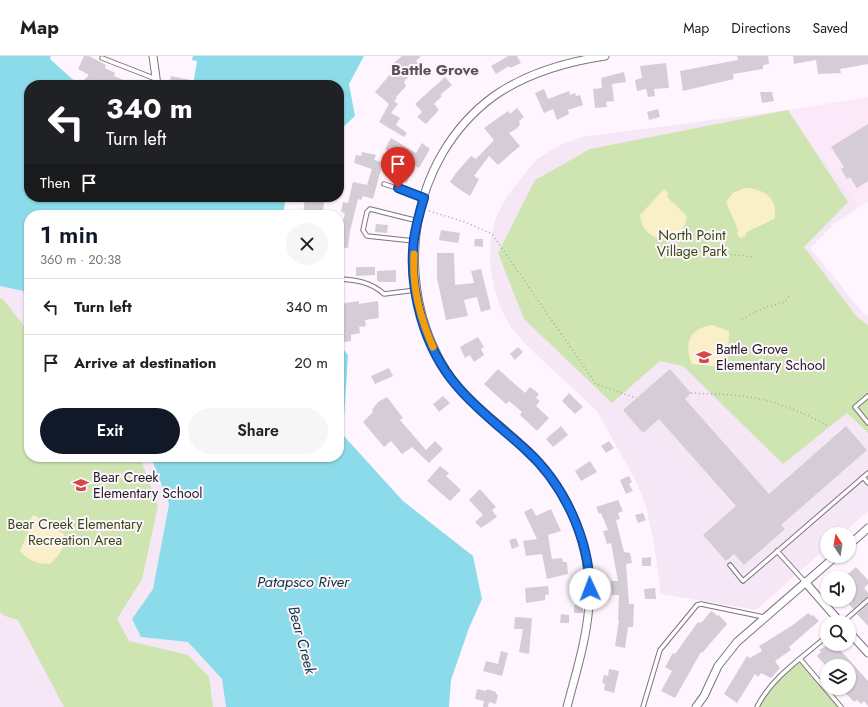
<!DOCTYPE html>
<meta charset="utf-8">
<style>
body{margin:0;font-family:Jost,sans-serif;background:#f6f6f6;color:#202124;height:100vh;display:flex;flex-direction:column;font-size:15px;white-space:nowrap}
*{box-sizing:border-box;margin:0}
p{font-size:13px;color:#757577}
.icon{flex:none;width:22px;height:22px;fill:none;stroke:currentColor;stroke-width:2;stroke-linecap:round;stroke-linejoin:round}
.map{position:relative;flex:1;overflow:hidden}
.sheet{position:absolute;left:24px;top:154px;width:320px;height:252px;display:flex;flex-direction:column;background:#fff;border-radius:16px;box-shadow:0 1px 3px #0004}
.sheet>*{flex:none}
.guide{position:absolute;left:24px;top:24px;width:320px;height:122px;border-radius:16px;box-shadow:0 1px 3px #0004;background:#202124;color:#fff;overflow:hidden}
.needle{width:26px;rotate:348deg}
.buttons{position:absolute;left:820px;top:471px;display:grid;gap:8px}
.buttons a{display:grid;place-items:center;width:36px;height:36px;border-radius:50%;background:#fff;box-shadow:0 1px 3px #0004;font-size:20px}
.pin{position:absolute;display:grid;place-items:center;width:34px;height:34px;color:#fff;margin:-41px -17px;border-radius:50% 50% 50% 0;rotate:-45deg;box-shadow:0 0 4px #0007}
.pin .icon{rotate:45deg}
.me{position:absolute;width:44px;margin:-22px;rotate:358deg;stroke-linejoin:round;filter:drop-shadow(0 0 3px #0008)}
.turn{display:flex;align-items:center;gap:14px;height:84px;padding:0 16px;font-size:18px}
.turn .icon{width:52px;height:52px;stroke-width:2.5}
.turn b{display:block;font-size:28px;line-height:34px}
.then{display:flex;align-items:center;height:38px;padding:0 16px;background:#0003;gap:8px;font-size:15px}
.round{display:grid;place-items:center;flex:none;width:42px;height:42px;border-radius:21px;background:#f6f6f6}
.overview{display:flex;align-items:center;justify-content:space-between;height:68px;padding:0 16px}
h1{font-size:24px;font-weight:600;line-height:30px;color:#111827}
.action{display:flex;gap:8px;margin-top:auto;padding:8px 16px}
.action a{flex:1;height:46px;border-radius:24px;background:#111827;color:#fff;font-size:16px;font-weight:600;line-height:46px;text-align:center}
.action a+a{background:#f6f6f6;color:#202124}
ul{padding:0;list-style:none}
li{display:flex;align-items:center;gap:12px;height:56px;padding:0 16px;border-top:1px solid #e0e0e0}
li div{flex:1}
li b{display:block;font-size:15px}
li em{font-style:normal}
header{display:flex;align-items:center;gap:24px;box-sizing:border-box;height:56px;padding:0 20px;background:#fff;border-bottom:1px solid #e0e0e0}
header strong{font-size:19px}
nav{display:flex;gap:22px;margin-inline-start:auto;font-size:14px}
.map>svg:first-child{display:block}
.commercial{fill:#fbe8f8}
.built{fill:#f5e7f5}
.green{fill:#cee5b1}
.sand{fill:#f9efc9}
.water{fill:#8cdbea}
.building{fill:#d5cdd5}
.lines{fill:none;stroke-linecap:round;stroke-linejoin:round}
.lane-casing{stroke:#7c757c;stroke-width:5.5}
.street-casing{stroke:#7c757c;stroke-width:9}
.path{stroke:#aba4ab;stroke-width:1.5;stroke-dasharray:1 3;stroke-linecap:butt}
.lane{stroke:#fff;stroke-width:3.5}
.street{stroke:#fff;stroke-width:7}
.route-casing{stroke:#114b97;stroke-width:10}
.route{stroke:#1a73e8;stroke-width:7}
.slow{stroke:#f59e0b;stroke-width:7}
.labels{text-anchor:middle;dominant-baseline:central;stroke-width:4;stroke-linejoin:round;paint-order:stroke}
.park-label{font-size:14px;fill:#33480a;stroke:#fef5fe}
.poi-label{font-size:14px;fill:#1d1a1d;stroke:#fef5fe;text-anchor:start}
.neighbourhood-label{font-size:15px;font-weight:bold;fill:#595259;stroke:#fef5fe}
.water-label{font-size:15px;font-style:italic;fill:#0f363d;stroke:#fef5fe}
</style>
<header>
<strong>Map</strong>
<nav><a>Map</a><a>Directions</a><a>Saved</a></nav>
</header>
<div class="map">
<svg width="868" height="651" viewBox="0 0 868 651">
<rect width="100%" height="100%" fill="#fef5fe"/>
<path class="commercial" d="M868 41V145L859 151 788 54Z"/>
<g class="built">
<path d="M788 54 859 151 834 168 810 192 862 256 868 260V455L842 478H827V491L756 554 661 538 654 488 646 450 636 425 597 355 525 288 511 271 500 251 494 231 490 206 491 183 496 161 507 140 537 103 558 90 582 81Z"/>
<path d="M0 230 23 235 29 248V401H151L169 448 153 533 132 563 142 581 188 586 222 623 226 651H0Z"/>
</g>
<g class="green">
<path d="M788 54 848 146 804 191 857 261 868 269V377L847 357 783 408 683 310 660 305 612 347 524 263 498 197 535 124 590 93Z"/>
<path d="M2 242 29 276V401H140L158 450 142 523 117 563 129 585 188 599 209 621 213 651H64L18 564 5 560 0 556V243Z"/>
<path d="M800 606 839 651H758C769 631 782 619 800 606Z"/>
</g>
<g class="sand">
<path d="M745 132C763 132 780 143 774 163L747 176 745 180 740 182 737 177 738 174 726 146 733 137Z"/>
<path d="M664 133 668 137 667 141 687 160C684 191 643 190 640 159Z"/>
<path d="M712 269 729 275 728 305 730 309 727 314H724L721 311 692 308C684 288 688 273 712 269Z"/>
<path d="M33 459 38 461 39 465 64 478C65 493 60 498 50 508 37 508 29 505 20 495L32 467 30 464Z"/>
</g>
<g class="water">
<path d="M0 0H51L50 3 79 29H29V141H286L283 159H29V248L23 235 0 230Z"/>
<path d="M193 0H364L349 28 355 60 339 75V29H193L197 5 192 4Z"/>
<path d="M339 288 348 299 343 379 403 445 473 500 482 543 469 572 451 624 449 651H226L222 623 188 586 141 581 132 563 153 533 169 448 151 401H339Z"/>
</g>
<g class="building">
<path d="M84 0H89L106 9 105 12 115 17 114 20 135 29H79L89 19 78 13Z"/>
<path d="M402 0H421L416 5 419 9 404 26 406 30 396 41 397 42 394 45 398 48 391 57 400 62 396 69 407 77 404 81 379 66 389 48 375 36 393 15 389 11Z"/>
<path d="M508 0H517L521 7 510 12 509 10 496 18 491 10Z"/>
<path d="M737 0H768L769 8 763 9V13L733 18 734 23 683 35 680 15 738 4Z"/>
<path d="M793 0H868V8L840 13 841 17 818 18 816 4 794 8Z"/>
<path d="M666 7 669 32 654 33 655 40 648 41 646 33 637 35 635 24 642 22 640 10Z"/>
<path d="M624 16 626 26 612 28 614 45 606 46 607 51 595 52 593 33 602 32 601 22Z"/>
<path d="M171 20 195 25V29H169Z"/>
<path d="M445 21 452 29 440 39 442 40 434 48 439 54 426 68 417 61 422 56 415 48Z"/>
<path d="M544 33 548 43 569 35 570 39 575 37 576 40 580 39 583 49 568 54 569 58 557 64 553 53 544 57 535 37Z"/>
<path d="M760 36H772L774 45 762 47Z"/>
<path d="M517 52 524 61 519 65 520 69 516 73 509 77 520 90 498 109 489 100 474 120 479 123 470 140 459 133 450 126 456 117 471 100 476 103 494 84 484 72 508 55 510 58Z"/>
<path d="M658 53 660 61 649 64 647 56Z"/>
<path d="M868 68V125L857 132 850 121 847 123 841 113 844 111 831 91Z"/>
<path d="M391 82 416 97 422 87 430 93 419 112 385 93Z"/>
<path d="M362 96 376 99 374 104 383 106 373 143 363 140 361 144 358 143 350 175 348 192 339 191V180L345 157 341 156 343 146 348 147 353 126 367 129 372 113 354 107 356 99 361 100Z"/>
<path d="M396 109 412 113 407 127 391 121Z"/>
<path d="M305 141H325L322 159H303Z"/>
<path d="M376 168 388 169 387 177 375 176Z"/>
<path d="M441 174 460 177 458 187 439 184Z"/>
<path d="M475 183H483V191L474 190Z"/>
<path d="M437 197H454L455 229 474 227 471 215 481 213 491 253 481 256 477 241 464 244 468 260 446 264 437 222Z"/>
<path d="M356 211H375V219L356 220Z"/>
<path d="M396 214V226H379L377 224V215Z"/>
<path d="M359 245V248L378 245 379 262 365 264 366 270 359 271 360 277 351 279V285L344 286 343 274 340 275 339 269V248Z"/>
<path d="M478 281 484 291 481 293 484 299 474 306 470 299 465 302 460 291Z"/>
<path d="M518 291 523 296 515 304 510 298Z"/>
<path d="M389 312 393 320 375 328 371 320Z"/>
<path d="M498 313 525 337 530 331 539 338 536 342 540 345 536 350 549 362 537 375 520 359 522 356 509 345 506 348 484 328Z"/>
<path d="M670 313 691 337 685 343 769 438 846 370 867 394 781 469 785 473 744 509 734 498 726 505 703 479 736 450 659 363 643 377 623 354Z"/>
<path d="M569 337 583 351 575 358 562 345Z"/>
<path d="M443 340 450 347 439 356 433 348Z"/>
<path d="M387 341 403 362 400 364 426 394 435 385 443 393 429 407 412 391 402 398 391 385 384 391 363 366 373 356 372 354 378 346Z"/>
<path d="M561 370 568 379 553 391 546 383Z"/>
<path d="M609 385 614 392 606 397 601 390Z"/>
<path d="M590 405 597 416 581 425 575 415Z"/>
<path d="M440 410 449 417 446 420 461 434 450 445 427 425Z"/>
<path d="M629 420 632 426 629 428 633 435 626 438 620 424Z"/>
<path d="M480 433 496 451 492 454 497 461 481 472 475 466 483 459 469 444Z"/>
<path d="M618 444 623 455 618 457 620 463 616 464 624 496 630 497 632 507 626 508 629 548H634L633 571H628L625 592 615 590 619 564H618L619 539H612L611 525H618L611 487 607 488 603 475 608 474 601 457 599 458 596 451Z"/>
<path d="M532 452 536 460 551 453 561 475 548 479 552 503 562 502 563 506H567L568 518 547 523 542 498 526 500 523 485 537 483 524 456Z"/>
<path d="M643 457 646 464 638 467 635 459Z"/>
<path d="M516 482 519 490 512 493 509 484Z"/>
<path d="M651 501V510H642V502Z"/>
<path d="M856 511 868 524V528L864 532 868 537V541L853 553 849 548 853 545 849 541V522H843Z"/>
<path d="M548 530 549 538 545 539V544L526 547 525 532Z"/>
<path d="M655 532 656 543H645L644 533Z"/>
<path d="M868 548V570L857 558Z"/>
<rect x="574" y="549" width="9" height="8"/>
<path d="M711 555 718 560 719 559 727 568 702 597 701 596 675 642 661 635 672 615 665 611 673 597 675 598 698 566 700 567 703 565Z"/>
<path d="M808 557 812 560 813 559 819 565 789 591 791 594 775 605 780 612 771 622 761 617 758 621 755 618 737 647 724 638 747 600 750 602 762 595 759 590 793 569Z"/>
<path d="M561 558 569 559V567H560Z"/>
<path d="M515 561 532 562 529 598 519 596 523 573H514Z"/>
<path d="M830 588H835L868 625V650L864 645 861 648 857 644 854 646 841 632H849V610H826L817 600 821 596 819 594Z"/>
<path d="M501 595 508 597 502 620 483 615 486 605 498 608Z"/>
<path d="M609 613 619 615 614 637 604 634 605 628 602 627 604 619 608 620Z"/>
<path d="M477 633 486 635 487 633 496 636V638L498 639 496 648 489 646 488 651H483L484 645 475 643Z"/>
</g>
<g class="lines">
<defs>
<g id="lane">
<path d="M102 2 156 23"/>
<path d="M384 128 424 141"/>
<path d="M414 185 367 180 363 174 367 156 370 153 418 165"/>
<path d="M339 223C357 224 371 226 384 238L416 234"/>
<path d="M868 340 855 351 868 367"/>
<path d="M863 421 868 427"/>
<path d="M777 495 805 526"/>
<path d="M730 509 743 525 868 417"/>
<path d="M843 566 868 544"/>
<path d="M801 604 841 651"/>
<path d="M643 651 660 594 697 549 701 548 764 561"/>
<path d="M757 651C772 621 802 602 827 580"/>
</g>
<g id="street">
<path d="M153 0 157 29"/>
<path d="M849 489 868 472"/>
<path d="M805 526 840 566"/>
<path d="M849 576 868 597"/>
<path d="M567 651C585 583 602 537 576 467 566 441 548 415 529 396 502 369 468 348 447 316 391 228 408 103 494 40 527 17 565 6 605 0"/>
<path d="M696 651 704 640 718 610 737 586 836 500"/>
</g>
</defs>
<use href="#lane" class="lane-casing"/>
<use href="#street" class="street-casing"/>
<g class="path">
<path d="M429 155 465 166 492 178 596 328 636 342"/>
<path d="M691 194 754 201"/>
<path d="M742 263 764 252 785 246 790 239"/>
<path d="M691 337C708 338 724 338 741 340 771 343 801 355 828 370"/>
</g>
<use href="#lane" class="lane"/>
<use href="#street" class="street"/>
</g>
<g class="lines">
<defs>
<path id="route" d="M398 132 424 142C420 155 416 169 414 183 408 233 424 292 457 330 477 354 503 373 526 394 564 428 589 483 590 533"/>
</defs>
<use href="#route" class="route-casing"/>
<use href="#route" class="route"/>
<path class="slow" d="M414 198C412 230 420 262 433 291"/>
</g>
<defs>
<symbol id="school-bare" viewBox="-9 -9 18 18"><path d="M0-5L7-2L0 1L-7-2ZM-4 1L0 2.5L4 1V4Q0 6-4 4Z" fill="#d64749" stroke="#fef5fe" stroke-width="2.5" paint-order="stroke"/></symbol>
</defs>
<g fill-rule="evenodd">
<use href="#school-bare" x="693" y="290" width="22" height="22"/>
<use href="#school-bare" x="70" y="418" width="22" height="22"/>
</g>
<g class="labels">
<g class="park-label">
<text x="692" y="179">North Point<tspan x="692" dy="16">Village Park</tspan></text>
<text x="75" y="468">Bear Creek Elementary<tspan x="75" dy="16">Recreation Area</tspan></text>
</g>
<g class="poi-label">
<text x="716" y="293">Battle Grove<tspan x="716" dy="16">Elementary School</tspan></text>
<text x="93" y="421">Bear Creek<tspan x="93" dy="16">Elementary School</tspan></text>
</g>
<g class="neighbourhood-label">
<text x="435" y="14">Battle Grove</text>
</g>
<g class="water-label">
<text x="303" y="526">Patapsco River</text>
<text transform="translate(302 584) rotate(75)">Bear Creek</text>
</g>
</g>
</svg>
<div class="buttons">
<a><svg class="needle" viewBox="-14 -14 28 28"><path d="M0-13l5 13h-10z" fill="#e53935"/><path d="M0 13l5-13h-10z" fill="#757577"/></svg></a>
<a><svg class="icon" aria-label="sound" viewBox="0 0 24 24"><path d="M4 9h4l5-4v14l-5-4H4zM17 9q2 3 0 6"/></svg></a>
<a><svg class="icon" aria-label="search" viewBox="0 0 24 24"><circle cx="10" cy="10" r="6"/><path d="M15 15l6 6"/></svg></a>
<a><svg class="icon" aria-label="layers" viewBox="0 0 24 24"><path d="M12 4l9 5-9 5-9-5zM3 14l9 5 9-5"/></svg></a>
</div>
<div class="pin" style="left:398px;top:132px;background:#d93025"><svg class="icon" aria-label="arrive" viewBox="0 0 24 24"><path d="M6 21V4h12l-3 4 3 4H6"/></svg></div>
<svg class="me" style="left:590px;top:533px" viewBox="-20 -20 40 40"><circle r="19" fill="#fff"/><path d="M0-13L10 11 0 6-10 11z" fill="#1a73e8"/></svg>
<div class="guide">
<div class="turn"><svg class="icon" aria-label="left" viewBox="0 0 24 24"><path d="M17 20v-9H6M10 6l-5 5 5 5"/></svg><div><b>340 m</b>Turn left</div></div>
<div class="then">Then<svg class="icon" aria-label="arrive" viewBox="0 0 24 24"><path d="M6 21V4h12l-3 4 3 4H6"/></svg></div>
</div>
<section class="sheet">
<div class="overview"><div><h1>1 min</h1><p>360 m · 20:38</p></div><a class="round"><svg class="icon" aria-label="close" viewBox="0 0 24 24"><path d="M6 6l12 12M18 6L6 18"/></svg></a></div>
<ul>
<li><svg class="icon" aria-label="left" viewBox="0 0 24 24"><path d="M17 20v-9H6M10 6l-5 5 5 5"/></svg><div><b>Turn left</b></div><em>340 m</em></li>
<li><svg class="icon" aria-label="arrive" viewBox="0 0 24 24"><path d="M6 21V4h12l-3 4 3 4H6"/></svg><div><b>Arrive at destination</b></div><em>20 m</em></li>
</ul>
<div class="action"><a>Exit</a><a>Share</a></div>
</section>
</div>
